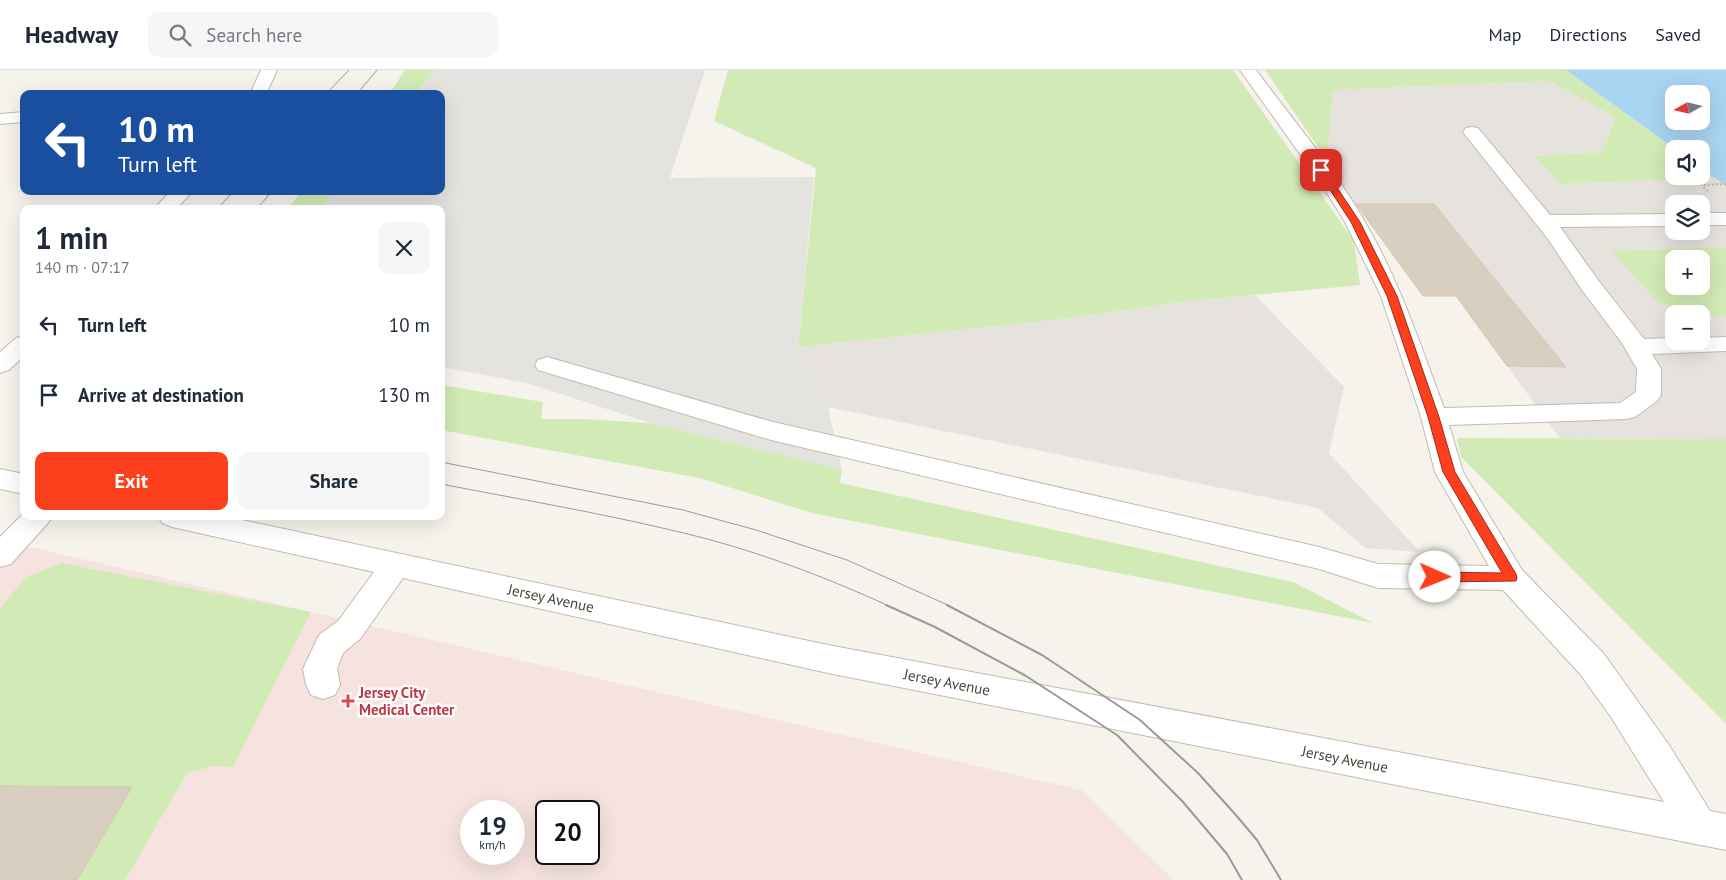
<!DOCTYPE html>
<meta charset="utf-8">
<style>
body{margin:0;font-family:"PT Sans",sans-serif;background:#f6f6f7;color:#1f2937;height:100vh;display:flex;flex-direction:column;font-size:19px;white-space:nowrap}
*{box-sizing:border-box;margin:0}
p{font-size:16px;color:#747a83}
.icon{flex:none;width:28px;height:28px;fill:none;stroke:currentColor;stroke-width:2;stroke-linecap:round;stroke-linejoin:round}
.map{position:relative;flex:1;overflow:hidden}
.details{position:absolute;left:20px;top:135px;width:425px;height:315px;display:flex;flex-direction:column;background:#fff;border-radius:10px;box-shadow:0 5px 20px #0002}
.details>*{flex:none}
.top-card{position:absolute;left:20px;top:20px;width:425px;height:105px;border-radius:10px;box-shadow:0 5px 20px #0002;background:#1a4fa0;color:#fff;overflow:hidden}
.needle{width:32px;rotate:262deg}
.controls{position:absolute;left:1665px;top:15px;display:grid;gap:10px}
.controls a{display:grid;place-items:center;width:45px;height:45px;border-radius:10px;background:#fff;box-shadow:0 5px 20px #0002;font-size:25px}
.speed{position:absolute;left:460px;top:730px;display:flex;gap:10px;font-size:25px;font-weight:700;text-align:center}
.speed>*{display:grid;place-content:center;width:65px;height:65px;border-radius:50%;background:#fff;box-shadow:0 5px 20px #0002;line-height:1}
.speed small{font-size:12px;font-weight:400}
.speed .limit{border:2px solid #111;border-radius:8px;background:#fff;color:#111}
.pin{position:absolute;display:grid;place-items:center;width:42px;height:42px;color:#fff;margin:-21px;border-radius:10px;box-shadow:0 2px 8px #0006}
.me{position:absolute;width:55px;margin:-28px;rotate:91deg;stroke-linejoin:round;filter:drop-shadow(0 0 4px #0008)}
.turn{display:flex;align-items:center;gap:18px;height:105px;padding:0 15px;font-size:22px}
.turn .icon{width:65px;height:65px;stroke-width:2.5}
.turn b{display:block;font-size:35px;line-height:42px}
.round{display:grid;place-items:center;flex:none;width:52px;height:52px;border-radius:10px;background:#f6f6f7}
.head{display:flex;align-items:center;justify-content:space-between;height:85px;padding:0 15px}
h1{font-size:30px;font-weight:700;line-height:38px}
.primary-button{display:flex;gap:10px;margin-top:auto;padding:10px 15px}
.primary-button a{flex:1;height:58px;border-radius:10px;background:#fc3f1d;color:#fff;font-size:20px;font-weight:700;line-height:58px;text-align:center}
.primary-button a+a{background:#f6f6f7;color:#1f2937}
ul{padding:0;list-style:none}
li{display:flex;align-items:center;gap:15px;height:70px;padding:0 15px}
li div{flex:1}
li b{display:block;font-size:19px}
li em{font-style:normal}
header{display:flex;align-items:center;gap:30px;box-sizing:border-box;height:70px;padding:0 25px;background:#fff;border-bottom:1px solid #e0e1e3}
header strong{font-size:24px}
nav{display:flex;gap:28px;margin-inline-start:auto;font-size:18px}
.search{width:350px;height:45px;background:#f6f6f7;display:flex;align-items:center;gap:12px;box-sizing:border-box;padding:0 18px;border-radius:10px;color:#747a83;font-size:19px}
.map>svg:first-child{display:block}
.industrial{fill:#e6e2dd;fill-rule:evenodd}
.medical{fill:#f6e3e0;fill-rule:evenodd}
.green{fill:#d2eab5;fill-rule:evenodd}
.parking{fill:#e5e3e0}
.water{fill:#a9d4f2;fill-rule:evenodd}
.building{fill:#d8cfc1;stroke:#d3c7b4}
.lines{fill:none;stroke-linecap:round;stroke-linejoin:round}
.minor-casing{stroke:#c2bbae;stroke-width:2}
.path{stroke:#c4b79f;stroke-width:2;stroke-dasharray:2 2;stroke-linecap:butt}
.minor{fill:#fff;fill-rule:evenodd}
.tram-far1{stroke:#9a9a9a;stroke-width:1}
.tram{stroke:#9a9a9a;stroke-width:2}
.route{fill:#fc3f1d;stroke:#a42913}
.health-dot{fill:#e0444e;stroke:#fff;stroke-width:2}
.labels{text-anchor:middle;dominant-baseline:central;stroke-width:5;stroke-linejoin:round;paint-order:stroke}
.near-street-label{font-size:15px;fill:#4b4439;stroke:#fff}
.near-health-label{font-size:15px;font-weight:bold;fill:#be3a42;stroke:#fff;text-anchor:start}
</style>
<header>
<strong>Headway</strong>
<div class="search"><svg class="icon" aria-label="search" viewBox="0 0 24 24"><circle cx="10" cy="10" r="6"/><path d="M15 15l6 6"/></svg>Search here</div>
<nav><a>Map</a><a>Directions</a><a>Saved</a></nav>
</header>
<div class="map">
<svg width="1726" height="810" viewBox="0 0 1726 810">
<rect width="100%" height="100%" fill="#f6f3ec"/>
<g class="industrial">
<path d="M1550 11 1616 48 1602 82 1535 86 1560 114 1716 108 1726 116V177L1612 181 1658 233 1726 248V369L1560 368 1507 296 1566 297 1434 134H1355L1327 90 1333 20ZM1674 134H1701V161H1674ZM1674 244H1701V271H1674Z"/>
<path d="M1255 225 1344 317 1329 383 1420 482 1365 478 1318 438 828 337 798 277 1063 249 1189 231Z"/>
</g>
<path class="medical" d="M0 470 1081 720 1174 810H0ZM471 741H514V784H471ZM546 741H589V784H546Z"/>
<g class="green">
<path d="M405 0H434L417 24H389Z"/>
<path d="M728 0H1233L1354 171 1360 215 1189 231 1063 249 798 277 816 98 714 51Z"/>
<path d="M1265 0H1566L1675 79 1674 106H1701V98L1716 108 1560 114 1535 86 1602 82 1616 48 1550 11 1333 20 1327 90Z"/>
<path d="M303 121H335L320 139H287Z"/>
<path d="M1726 177V248L1658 233 1611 181ZM1674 189H1701V216H1674Z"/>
<path d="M441 315 543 332 541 349H585L660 354 842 400 840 413 1293 512 1373 553 812 443 700 408 441 360Z"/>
<path d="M1457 368 1726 369V654L1461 387Z"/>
<path d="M62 493 311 542 233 697 213 696 187 703 125 810H77L131 718 0 716V538L26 507Z"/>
</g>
<path class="parking" d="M434 0H705L670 108 814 107 798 277 828 337 842 400 650 353 527 313 441 297V139H320L335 121H441V24H417Z"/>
<path class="water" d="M1566 0H1726V116L1701 98V79H1675ZM1674 24H1701V51H1674Z"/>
<g class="building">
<path d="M1356 134H1434L1566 297 1507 296 1456 226H1423Z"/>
<path d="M0 716 132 717 77 810H0Z"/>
</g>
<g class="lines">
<defs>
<g id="minor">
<path d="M261 0H277L266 24H250Z"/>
<path d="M1240 0H1256C1293 50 1334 98 1365 152 1400 212 1420 274 1444 338L1620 333 1636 322 1637 299 1622 273 1582 220 1548 169 1466 66 1463 62 1466 58 1472 57 1478 58 1550 145 1674 144V156L1560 157 1598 210 1644 269 1674 268V271H1701V268L1726 267V281L1652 284 1661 299V325L1657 331 1635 347 1626 349 1449 355 1463 402 1522 500 1604 584 1669 675 1710 741 1726 744V780L828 603 403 508 360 569 343 583 337 599 340 615 335 625 323 629 311 625 306 615 303 599 319 565 338 551 374 502 172 457 162 453 158 446H223L828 575 1664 732 1611 647 1580 604 1503 520 1378 518 1319 499 771 370 538 300 535 295 538 290 547 287 773 352 1319 477 1378 494 1489 496 1435 402 1421 347 1381 226 1345 152 1322 115Z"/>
<path d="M24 42V52L0 54V44Z"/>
<path d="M171 121H193L176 139H154Z"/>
<rect x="1701" y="143" width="25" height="12"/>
<path d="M24 266V286L9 300 0 303V282L16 268Z"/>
<path d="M0 399 24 404V424L0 419Z"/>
<path d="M24 443V446H52L48 453 11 494 0 497V467Z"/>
</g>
</defs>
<use href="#minor" class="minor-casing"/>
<path class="path" d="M1708 121 1701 115 1726 114"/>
<use href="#minor" class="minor"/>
<g class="tram-far1">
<path d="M326 24 349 0"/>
<path d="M357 24 377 0"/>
<path d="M217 139 234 121"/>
<path d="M257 139 272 121"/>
<path d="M441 392 683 440 756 460 847 490 950 536"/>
<path d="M441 414C518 429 595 442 671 460 746 477 819 504 889 536"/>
</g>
<g class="tram">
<path d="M886 535 935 557 1026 606 1117 665 1183 732 1227 784 1242 810"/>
<path d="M947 535 1042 585 1140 650 1198 703 1235 744 1257 770 1281 810"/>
</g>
</g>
<path class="route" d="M1318 98H1324L1360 152 1397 226 1439 347 1455 402 1516 504 1517 508 1516 511 1435 512 1431 510 1429 507 1431 504 1435 502 1502 503 1443 402 1428 347 1387 226 1351 152 1317 100Z"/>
<path class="health-dot" d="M345.5 623.5h5v5h5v5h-5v5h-5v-5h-5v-5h5z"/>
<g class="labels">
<g class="near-street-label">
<text transform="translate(551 528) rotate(12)">Jersey Avenue</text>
<text transform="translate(947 612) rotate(11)">Jersey Avenue</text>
<text transform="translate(1345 689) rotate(11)">Jersey Avenue</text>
</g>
<g class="near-health-label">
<text x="359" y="622">Jersey City<tspan x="359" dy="17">Medical Center</tspan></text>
</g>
</g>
</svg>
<div class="controls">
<a><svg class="needle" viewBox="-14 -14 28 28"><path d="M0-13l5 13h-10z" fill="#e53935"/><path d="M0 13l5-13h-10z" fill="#747a83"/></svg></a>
<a><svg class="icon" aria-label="sound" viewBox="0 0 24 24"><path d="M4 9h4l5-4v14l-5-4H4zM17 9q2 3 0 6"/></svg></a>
<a><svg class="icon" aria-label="layers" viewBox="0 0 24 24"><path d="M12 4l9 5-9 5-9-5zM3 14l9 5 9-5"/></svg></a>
<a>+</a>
<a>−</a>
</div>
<div class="speed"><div>19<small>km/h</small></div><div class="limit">20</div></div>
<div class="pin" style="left:1321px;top:100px;background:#d93025"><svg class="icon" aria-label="arrive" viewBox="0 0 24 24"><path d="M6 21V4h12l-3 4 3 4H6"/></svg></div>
<svg class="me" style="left:1435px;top:507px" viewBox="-20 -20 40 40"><circle r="19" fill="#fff"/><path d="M0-13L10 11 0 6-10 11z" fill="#fc3f1d"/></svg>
<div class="top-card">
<div class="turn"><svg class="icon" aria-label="left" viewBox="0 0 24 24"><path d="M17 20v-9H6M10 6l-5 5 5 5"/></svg><div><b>10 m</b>Turn left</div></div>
</div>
<section class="details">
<div class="head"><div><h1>1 min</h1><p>140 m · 07:17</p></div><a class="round"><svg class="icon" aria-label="close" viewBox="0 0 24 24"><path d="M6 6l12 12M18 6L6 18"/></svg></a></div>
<ul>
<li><svg class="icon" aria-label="left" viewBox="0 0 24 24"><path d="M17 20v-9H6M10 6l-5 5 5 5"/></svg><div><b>Turn left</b></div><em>10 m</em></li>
<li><svg class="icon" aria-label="arrive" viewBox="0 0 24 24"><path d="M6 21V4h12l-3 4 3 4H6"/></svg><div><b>Arrive at destination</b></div><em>130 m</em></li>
</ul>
<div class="primary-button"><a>Exit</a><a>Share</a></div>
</section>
</div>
